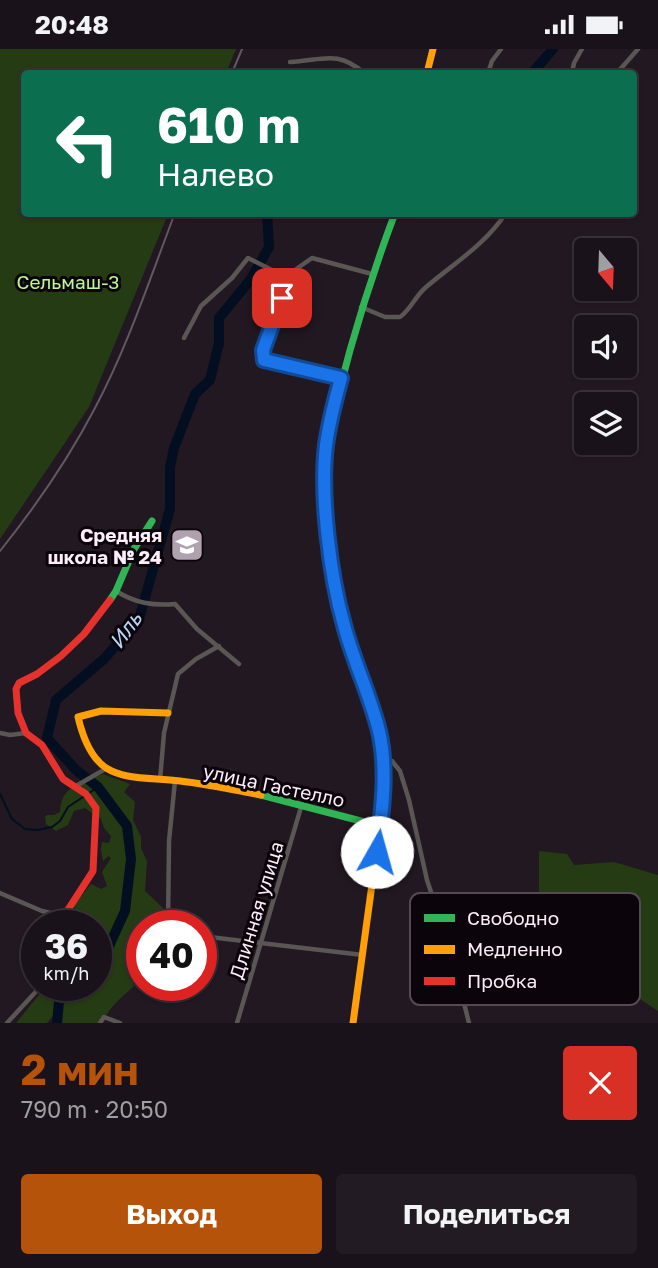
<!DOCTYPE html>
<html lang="ru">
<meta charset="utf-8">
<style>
body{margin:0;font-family:"Golos Text",sans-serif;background:#231b23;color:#f1f3f6;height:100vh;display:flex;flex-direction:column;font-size:26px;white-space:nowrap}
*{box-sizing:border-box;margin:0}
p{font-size:23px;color:#9f9ea2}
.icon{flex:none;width:38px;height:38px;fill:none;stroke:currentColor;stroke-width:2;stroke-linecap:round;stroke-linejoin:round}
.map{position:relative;height:974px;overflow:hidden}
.sheet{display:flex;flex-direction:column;background:#1a121a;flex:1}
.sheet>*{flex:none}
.hud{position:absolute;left:21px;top:21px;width:616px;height:147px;border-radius:7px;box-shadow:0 2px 5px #0004,0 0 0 2px #383239;background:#0b6e4f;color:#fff;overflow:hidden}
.needle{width:46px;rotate:161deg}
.tools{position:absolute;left:574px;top:189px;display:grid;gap:14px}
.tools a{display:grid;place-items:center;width:63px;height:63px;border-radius:7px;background:#1a121a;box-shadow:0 2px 5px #0004,0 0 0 2px #383239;font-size:35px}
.speed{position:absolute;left:21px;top:861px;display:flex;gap:14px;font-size:35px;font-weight:700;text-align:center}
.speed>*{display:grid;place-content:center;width:91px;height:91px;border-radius:50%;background:#1a121a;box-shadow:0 2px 5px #0004,0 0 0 2px #383239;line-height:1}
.speed small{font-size:18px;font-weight:400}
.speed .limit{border:10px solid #d22;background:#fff;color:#111}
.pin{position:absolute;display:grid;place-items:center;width:60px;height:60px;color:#fff;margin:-30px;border-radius:14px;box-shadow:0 4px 10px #0006}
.me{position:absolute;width:77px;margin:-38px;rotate:7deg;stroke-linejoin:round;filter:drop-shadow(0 0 5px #0008)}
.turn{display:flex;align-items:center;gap:24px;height:147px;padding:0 21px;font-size:32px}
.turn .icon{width:91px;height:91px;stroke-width:2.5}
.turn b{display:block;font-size:49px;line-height:60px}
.round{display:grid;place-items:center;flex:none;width:74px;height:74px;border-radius:7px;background:#231b23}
.summary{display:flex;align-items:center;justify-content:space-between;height:119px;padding:0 21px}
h1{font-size:42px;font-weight:700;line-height:52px;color:#b45309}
.action{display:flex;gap:14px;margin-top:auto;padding:14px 21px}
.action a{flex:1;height:80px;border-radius:7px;background:#b45309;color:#fff;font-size:28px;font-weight:700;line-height:80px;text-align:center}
.action a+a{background:#231b23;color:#f1f3f6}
.status{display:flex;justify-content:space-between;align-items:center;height:49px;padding:0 35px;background:#1a121a;direction:ltr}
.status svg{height:19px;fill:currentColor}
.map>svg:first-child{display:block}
.green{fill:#253b14}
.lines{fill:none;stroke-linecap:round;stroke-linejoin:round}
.stream{stroke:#030f20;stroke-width:2}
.river{stroke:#030f20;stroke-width:10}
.street{stroke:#595653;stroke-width:4.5}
.fast{stroke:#30b455;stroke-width:7}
.slow{stroke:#ff9f0a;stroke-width:7}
.jam{stroke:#e5322d;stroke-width:7}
.rail{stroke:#605a5e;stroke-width:2}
.route-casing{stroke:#114b97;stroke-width:18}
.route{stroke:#1a73e8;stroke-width:12}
.labels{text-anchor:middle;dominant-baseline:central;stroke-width:6;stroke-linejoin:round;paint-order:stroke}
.park-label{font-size:19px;fill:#bcf995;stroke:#0b040b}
.poi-label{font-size:19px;font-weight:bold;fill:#fbedfa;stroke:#0b040b;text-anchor:end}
.street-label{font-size:19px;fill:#fbedfa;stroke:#0b040b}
.water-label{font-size:21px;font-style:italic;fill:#b7d7f8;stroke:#0b040b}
.key{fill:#0b040b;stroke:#534a53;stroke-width:2}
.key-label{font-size:19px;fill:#fbedfa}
</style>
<div class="status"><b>20:48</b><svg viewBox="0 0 49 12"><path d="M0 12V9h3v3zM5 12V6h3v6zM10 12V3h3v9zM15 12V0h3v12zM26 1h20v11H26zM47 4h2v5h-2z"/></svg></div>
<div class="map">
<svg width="658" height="974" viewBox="0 0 658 974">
<rect width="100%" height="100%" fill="#221822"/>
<g class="green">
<path d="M0 0H236L226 24H24V164L168 165 89 358 0 490Z"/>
<path d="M103 725 130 735 124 743 135 753 133 771 141 788V799L147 812 145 842 163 859 161 877H142L140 910 130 920 134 937C121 949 110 957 102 974H59L61 970 55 965 47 974H16L47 936H96V877H70L76 854 91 835 101 840 107 837 102 823 111 809 108 807 103 812 101 801 102 793 109 794 111 787 104 779 101 770 85 759 74 762 68 776 56 782 46 775 45 768 47 766H54L60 763C61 736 81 735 103 725Z"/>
<path d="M539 802 567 805 574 816 614 813 658 826V962L640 950 626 925 598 913 583 901 568 877 539 844Z"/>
</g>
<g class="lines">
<path class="stream" d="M0 745 12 770 25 780 38 781 52 778 60 772 68 758 98 738"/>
<g class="river">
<path d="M532 24 553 0"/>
<path d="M96 925 102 920 104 908 125 862 131 810 127 777 98 738 76 721 47 689 56 651 104 610 139 570 170 460V418L174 399 195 345 210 331 219 294V269L251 230 269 198 267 164"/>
<path d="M57 974 59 953 70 936"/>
</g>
<g class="street">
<path d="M290 13C321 12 337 0 364 24"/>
<path d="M488 24 492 12 501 0"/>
<path d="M572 24 574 14 582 0"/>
<path d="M617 24 638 0"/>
<path d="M394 169 406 164"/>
<path d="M361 258 385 268H400C410 261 415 248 425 239 454 214 484 197 506 164"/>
<path d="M184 289 201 257 232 229 248 209 272 221 292 223"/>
<path d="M341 329 264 311 263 301 292 223 312 209 372 225"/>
<path d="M116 542C135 554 153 557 175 555L197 580 239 615"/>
<path d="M0 684 10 686 26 684"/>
<path d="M383 712H392L400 722 409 751 427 831 452 906 469 974"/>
<path d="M160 731 164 684 178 625 196 610 219 597"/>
<path d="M76 737 107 719"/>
<path d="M0 844 42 862 64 867"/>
<path d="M168 877 169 792 175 732"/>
<path d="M201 887 363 906"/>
<path d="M7 974 42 936"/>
<path d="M100 974 104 968 120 974"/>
<path d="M237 974 302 755"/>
</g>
<g class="fast">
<path d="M327 394C344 315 367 239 395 164"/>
<path d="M110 551 116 542 134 500 152 472"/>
<path d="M261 746 380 777"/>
</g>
<g class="slow">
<path d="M427 24 433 0"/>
<path d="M327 394 324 431 333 526 343 575 379 682 383 712 380 777 353 974"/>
<path d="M168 664 101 662 78 668C94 736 125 726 180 732 207 735 234 741 261 746"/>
</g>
<path class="jam" d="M64 877V867L93 822 96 759 86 745 63 730 42 696 26 684 18 664 16 640 19 634 37 625 61 607 84 585 110 551"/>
<g class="rail">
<path d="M232 24 242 0"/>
<path d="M0 502C36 457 69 409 95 359 128 297 150 229 175 164"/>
</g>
</g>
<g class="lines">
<defs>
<path id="route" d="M282 249 263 301 264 311 341 329C335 351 329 374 326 396 320 446 330 527 344 576 353 611 370 646 379 682 388 721 382 764 377 803"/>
</defs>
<use href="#route" class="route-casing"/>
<use href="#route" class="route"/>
</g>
<defs>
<symbol id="school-square" viewBox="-11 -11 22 22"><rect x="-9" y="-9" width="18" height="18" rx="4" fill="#afa2ae" stroke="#0b040b"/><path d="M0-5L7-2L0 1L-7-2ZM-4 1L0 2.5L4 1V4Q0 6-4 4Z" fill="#fff"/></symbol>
</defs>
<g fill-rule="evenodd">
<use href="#school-square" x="168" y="477" width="38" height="38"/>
</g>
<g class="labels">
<g class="park-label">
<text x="68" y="232">Сельмаш-3</text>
</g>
<g class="poi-label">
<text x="162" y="485">Средняя<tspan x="162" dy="22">школа № 24</tspan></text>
</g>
<g class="street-label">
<text transform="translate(274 736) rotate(12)">улица Гастелло</text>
<text transform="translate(256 861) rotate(-73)">Длинная улица</text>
</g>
<g class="water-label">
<text transform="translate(125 581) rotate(-54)">Иль</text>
</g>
</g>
<rect x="410" y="844" width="230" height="112" rx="10" class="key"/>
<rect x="424" y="865" width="31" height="8" fill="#30b455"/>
<rect x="424" y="896" width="31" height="9" fill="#ff9f0a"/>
<rect x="424" y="928" width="31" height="8" fill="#e5322d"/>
<g class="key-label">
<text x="467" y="876">Свободно</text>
<text x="467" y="907">Медленно</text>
<text x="467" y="939">Пробка</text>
</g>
</svg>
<div class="tools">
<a><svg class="needle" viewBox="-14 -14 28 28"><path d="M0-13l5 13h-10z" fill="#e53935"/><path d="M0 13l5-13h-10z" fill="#9f9ea2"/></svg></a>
<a><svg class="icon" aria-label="sound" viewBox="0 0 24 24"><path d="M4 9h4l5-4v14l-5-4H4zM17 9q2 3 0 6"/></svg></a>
<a><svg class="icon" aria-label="layers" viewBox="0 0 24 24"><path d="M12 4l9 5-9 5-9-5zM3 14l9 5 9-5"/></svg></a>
</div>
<div class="speed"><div>36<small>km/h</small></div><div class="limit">40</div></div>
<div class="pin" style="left:282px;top:249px;background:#d93025"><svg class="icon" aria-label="arrive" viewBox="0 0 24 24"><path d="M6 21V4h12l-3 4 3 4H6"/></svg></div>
<svg class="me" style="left:377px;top:803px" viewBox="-20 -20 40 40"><circle r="19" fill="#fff"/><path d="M0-13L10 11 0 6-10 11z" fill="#1a73e8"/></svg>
<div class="hud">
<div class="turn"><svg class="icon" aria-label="left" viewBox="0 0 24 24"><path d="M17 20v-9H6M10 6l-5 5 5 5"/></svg><div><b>610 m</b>Налево</div></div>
</div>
</div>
<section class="sheet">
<div class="summary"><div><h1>2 мин</h1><p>790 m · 20:50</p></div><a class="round" style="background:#d93025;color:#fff"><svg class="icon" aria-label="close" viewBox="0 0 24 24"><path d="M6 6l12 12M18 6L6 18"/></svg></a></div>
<div class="action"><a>Выход</a><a>Поделиться</a></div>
</section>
